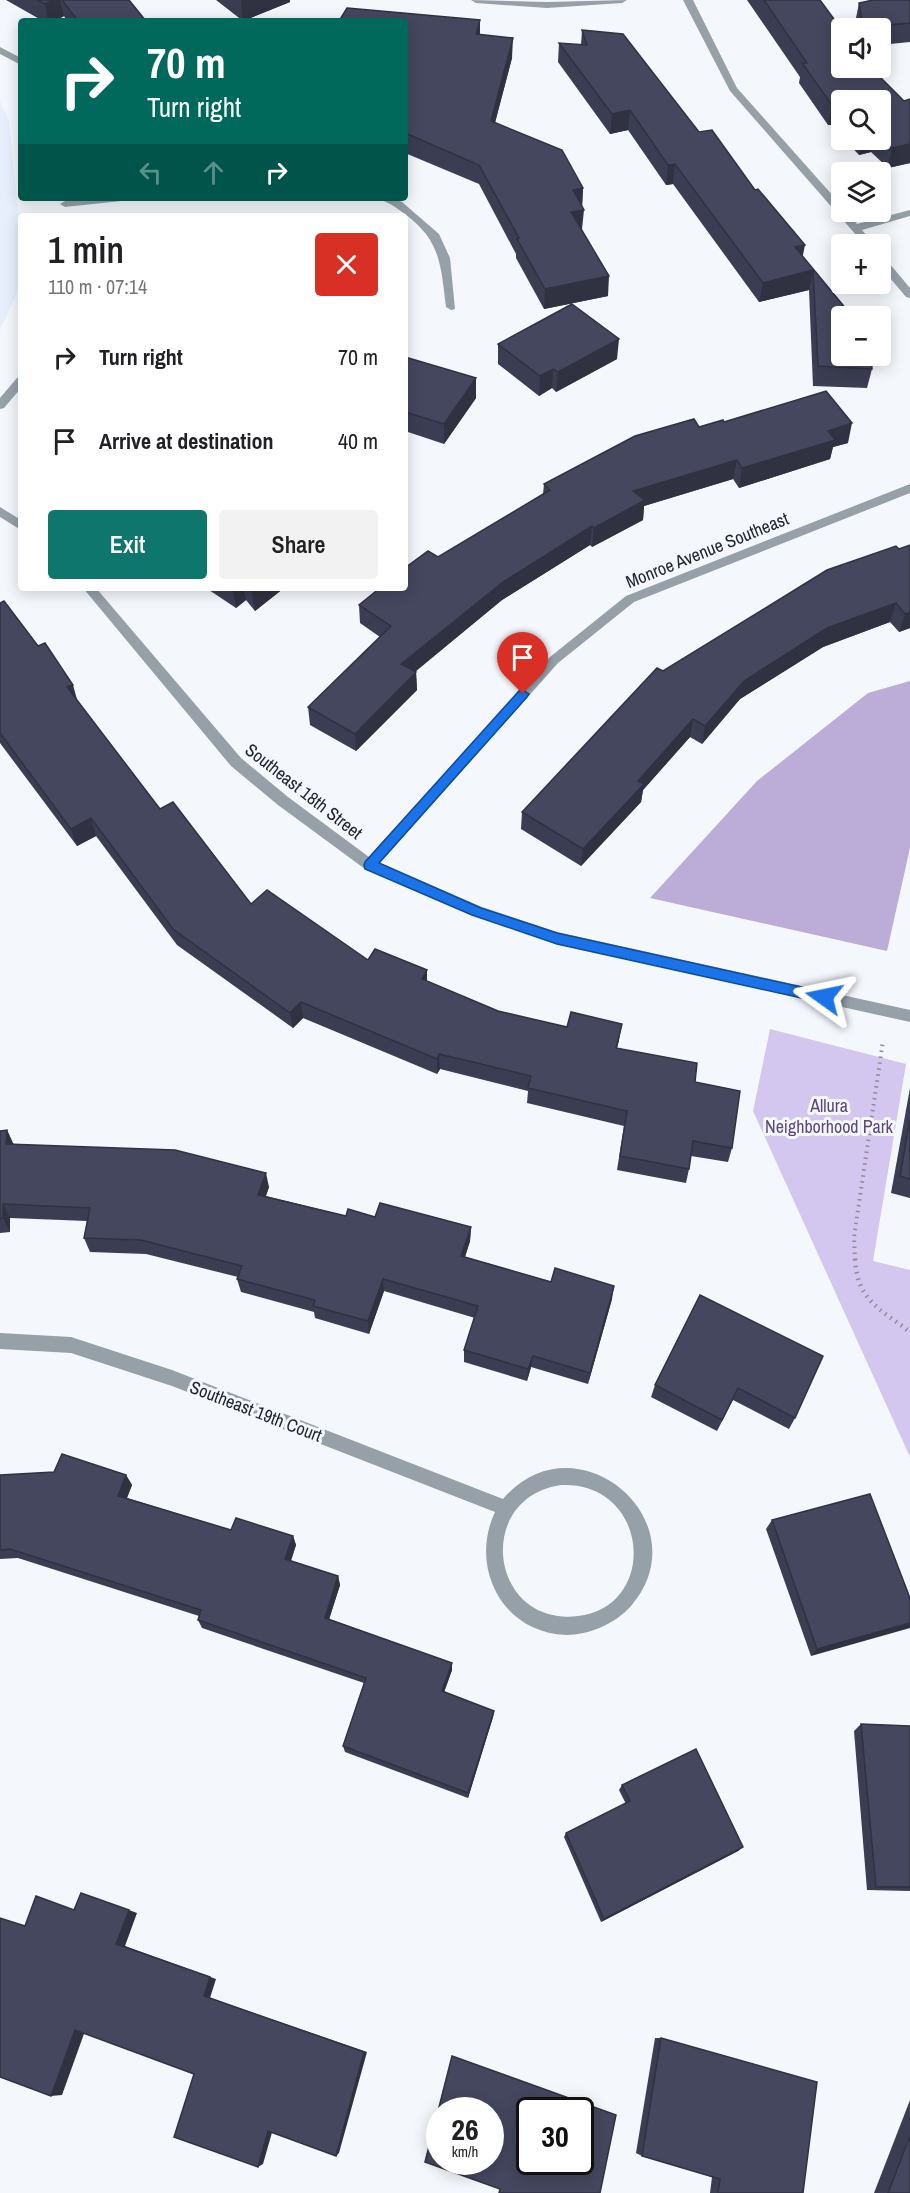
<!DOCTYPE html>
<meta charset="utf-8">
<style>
body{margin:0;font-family:"Archivo Narrow",sans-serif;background:#f2f2f2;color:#202124;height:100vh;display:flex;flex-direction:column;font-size:22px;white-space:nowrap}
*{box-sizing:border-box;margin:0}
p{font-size:20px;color:#757577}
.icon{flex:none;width:33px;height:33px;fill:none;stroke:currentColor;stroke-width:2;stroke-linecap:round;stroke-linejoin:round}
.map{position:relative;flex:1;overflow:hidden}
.side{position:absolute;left:18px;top:213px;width:390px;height:378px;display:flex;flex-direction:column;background:#fff;border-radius:6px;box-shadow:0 3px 15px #0003}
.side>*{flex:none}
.guide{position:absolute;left:18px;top:18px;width:390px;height:183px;border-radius:6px;box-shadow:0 3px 15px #0003;background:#00695c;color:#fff;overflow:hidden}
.buttons{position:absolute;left:831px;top:18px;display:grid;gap:12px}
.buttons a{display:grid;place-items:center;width:60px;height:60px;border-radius:6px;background:#fff;box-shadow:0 3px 15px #0003;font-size:30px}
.speed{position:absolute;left:426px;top:2097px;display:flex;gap:12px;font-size:30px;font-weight:700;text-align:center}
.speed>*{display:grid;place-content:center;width:78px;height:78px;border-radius:50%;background:#fff;box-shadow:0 3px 15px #0003;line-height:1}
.speed small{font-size:15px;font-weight:400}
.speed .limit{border:3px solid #111;border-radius:9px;background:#fff;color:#111}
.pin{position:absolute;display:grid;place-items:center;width:51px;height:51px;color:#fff;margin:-62px -26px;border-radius:50% 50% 50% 0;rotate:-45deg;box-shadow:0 0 6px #0007}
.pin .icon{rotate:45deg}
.me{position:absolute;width:66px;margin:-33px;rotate:282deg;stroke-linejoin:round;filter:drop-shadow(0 0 4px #0008)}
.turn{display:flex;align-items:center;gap:21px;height:126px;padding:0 30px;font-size:27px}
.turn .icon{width:78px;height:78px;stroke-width:2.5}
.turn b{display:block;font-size:42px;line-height:51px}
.lanes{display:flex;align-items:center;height:57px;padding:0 30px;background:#0003;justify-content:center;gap:30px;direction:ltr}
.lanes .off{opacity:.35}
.round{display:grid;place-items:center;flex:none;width:63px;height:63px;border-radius:6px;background:#f2f2f2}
.head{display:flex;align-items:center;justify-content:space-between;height:102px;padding:0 30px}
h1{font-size:36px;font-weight:600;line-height:45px}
.primary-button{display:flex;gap:12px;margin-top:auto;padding:12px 30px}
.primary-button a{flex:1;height:69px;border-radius:6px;background:#0f766e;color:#fff;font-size:24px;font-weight:600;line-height:69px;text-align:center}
.primary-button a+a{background:#f2f2f2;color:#202124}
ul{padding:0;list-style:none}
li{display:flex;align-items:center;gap:18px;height:84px;padding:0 30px}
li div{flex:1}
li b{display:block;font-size:22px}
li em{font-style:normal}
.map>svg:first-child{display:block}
.built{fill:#e7effd}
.green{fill:#d3c7ef}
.forest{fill:#bbadd8}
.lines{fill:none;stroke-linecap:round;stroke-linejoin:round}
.path-far1{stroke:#8b8f97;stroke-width:4;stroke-dasharray:1.5 4.5;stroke-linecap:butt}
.path{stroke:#8b8f97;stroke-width:4.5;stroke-dasharray:1.5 5;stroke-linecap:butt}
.minor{fill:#95a0a9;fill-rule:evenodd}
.wall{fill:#3b3d52}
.shaded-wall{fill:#303242}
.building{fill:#45475f;stroke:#303242;stroke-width:1.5;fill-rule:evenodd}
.route{fill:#1a73e8;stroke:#114b97;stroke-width:1.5}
.labels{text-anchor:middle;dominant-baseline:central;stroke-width:6;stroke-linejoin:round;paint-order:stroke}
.street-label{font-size:18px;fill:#1e232d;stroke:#f4f8fd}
.park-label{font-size:18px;fill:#5b467f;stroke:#f4f8fd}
</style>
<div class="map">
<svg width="910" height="2193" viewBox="0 0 910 2193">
<rect width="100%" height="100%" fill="#f4f8fd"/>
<path class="built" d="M0 101 9 121 21 240V285L0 330Z"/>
<path class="green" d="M770 1029 906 1064 873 1261 910 1270V1457L753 1111Z"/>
<path class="forest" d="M910 681V848L887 951 650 898 757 781 868 693Z"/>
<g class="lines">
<path class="path-far1" d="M855 1260 854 1237 883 1041"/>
<path class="path" d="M855 1259C857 1300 880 1309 910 1332"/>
<g class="minor">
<path d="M471 0 547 2 627 0 622 3 547 8 476 3Z"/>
<path d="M683 0H693L737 88 842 206V212H846L857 224 910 210V216L862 230 874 244H864L730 91Z"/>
<path d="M0 47 21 58V65L0 54Z"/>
<path d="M92 198H126L121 201 65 207 60 204 65 201Z"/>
<path d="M379 198H393L402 202 439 234 450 258 455 309 451 310 446 307C440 258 440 237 395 207 390 203 384 202 379 198Z"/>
<path d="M880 256 884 257 910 288V298L906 297 880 266Z"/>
<path d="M21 377V388L4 408 0 409V398L17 378Z"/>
<path d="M910 484V493L634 602 558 663 380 863 482 907 557 932 910 1010V1022L557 944 472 915 365 869 278 805 231 766 83 588H96L241 758 288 797 369 857 550 657 626 596Z"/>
<path d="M0 507 21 520V530L0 517Z"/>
<path d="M0 1333 71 1337 172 1370 503 1499C576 1414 703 1522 631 1606 615 1624 589 1635 566 1635 502 1633 469 1567 495 1512L172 1386 71 1353 0 1349ZM561 1485C649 1481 660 1606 578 1616 490 1627 473 1498 561 1485Z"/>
</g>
</g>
<g class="wall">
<path d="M6 0H129L146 21H67L64 16 55 21H43Z"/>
<path d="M216 0H290V2L243 21Z"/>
<path d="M747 0H820L842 68 904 101 910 99V163L888 168 871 152 859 155 845 140H880V100H842V136L831 125H828L799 83 800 77Z"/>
<path d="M910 0V42L880 45V28H856L855 23 859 3Z"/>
<path d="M405 21 480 34 512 58 495 123 583 188 582 207V229L581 230 608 296 544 309 516 258V254L479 184 405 153Z"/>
<path d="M582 30 699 132 847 310 872 369 867 388 813 386 809 290 759 302 673 184 666 185 628 130 610 134 558 62 559 43 581 45Z"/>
<path d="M498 344 617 359 556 392 552 388 539 396 498 364Z"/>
<path d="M405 357 476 398 444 444 405 431Z"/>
<path d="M724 422 848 443 833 447 830 459 739 488 733 479 644 506 643 520 592 547 590 545 502 600 415 672H416L417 690 356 751 310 725 308 707 380 637 360 623 359 605 543 494 544 484 699 427Z"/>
<path d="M896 546 910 628 899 632 890 622 823 647 740 699 702 744 690 737 643 790 641 802 581 866 521 829 522 812 663 671Z"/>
<path d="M206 588H284L255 611 246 600 236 608Z"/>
<path d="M0 603 77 700 160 809 251 904 368 960 427 970V982L498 1011 619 1040 617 1048 695 1082 732 1148 728 1162 691 1156 689 1169 686 1183 617 1170 624 1126 527 1103 528 1091 440 1069 437 1074 303 1018 293 1028 177 945 96 836 77 846 0 743Z"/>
<path d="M910 1088V1198L891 1193Z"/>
<path d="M7 1130 13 1144 269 1187 266 1196 346 1216 375 1217 471 1227 470 1241 465 1257 612 1299 588 1384 531 1367 527 1381 464 1362V1350L475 1318 384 1291 369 1334 315 1318 314 1312 241 1292 237 1279 238 1277 146 1254 90 1252 84 1238 87 1221 10 1218V1232L0 1233V1131Z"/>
<path d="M700 1295 795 1418 789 1429 733 1400 717 1431 651 1397 655 1385Z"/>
<path d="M0 1475H126L132 1485 127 1498 231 1530 293 1536 296 1545 291 1561 338 1576 340 1585 329 1619 452 1663V1670L444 1692 494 1711 493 1717 468 1798 345 1752 343 1746 364 1683 202 1628 198 1620 199 1616 18 1558 0 1559Z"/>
<path d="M772 1520 910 1598 811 1656 766 1529Z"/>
<path d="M861 1724 910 1726V1891L867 1890 854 1731Z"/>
<path d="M622 1785 743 1847 738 1851 601 1922 564 1837 566 1833 626 1804 619 1790Z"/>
<path d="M655 2038H661L803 2193H710L712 2177 642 2156 636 2153Z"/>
<path d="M910 2100V2193H874Z"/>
</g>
<g class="shaded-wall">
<path d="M53 0H60L64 16 55 21H48L45 4Z"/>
<path d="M243 0H290V2L243 21 241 1Z"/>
<path d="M480 20V40L476 34Z"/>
<path d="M513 38 512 58 490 141 491 121Z"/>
<path d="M832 105H835L831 125H828Z"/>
<path d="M630 110 628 130 610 134 612 114Z"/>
<path d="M863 140H874L871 152 859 155Z"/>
<path d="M910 144V163L888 168 892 148Z"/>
<path d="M675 164 673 184 666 185 668 165Z"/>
<path d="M583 188 582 208 573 190Z"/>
<path d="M584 210 582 229 570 232 571 212Z"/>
<path d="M805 245 801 265 795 247Z"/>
<path d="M813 270 809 290 759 302 763 283Z"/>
<path d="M609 276 608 296 544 309 545 289Z"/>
<path d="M619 339 617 359 556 392 558 372Z"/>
<path d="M553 369 552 388 539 396 540 376Z"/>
<path d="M476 378V398L444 444V424Z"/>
<path d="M852 423 848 443 833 447 830 459 739 488 742 468 828 431Z"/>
<path d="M737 460 733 479 644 506 643 520 592 547 594 528 633 491Z"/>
<path d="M592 526 590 545 502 600 402 682 401 664 503 582Z"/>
<path d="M235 588H244L246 600 236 608 233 590Z"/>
<path d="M258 588H284L255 611 252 592Z"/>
<path d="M896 603 890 622 823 647 740 699 702 744 705 726 744 681 827 628Z"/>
<path d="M910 612V628L899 632 905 614Z"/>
<path d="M416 672 417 690 356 751 355 734Z"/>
<path d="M73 685 78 703 67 687Z"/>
<path d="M693 719 690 737 643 790 641 802 581 866 583 849 638 781Z"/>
<path d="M91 818 96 836 77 846 71 829Z"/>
<path d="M427 970V986L422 979Z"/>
<path d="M301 1002 303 1018 293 1028 290 1013Z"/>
<path d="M622 1024 619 1040 613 1063 616 1048Z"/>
<path d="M439 1054 440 1069 437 1074V1059Z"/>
<path d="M7 1130 14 1145 6 1144Z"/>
<path d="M266 1173 269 1187 261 1208 258 1195Z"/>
<path d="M3 1204 10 1218V1232L3 1218Z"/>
<path d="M471 1227 470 1241 461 1269V1256Z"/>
<path d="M383 1279 384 1291 369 1334 368 1321Z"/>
<path d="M614 1286 612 1299 588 1384 590 1373Z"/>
<path d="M533 1356 531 1367 527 1381 528 1369Z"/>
<path d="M126 1475 132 1485 124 1505 118 1496Z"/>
<path d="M293 1536 296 1545 288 1568 285 1559Z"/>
<path d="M338 1576 340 1585 327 1626 325 1618Z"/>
<path d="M910 1623V1628L811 1656 817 1649Z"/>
<path d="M452 1663V1670L442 1698V1691Z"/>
<path d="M494 1711 493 1717 468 1798V1793Z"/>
<path d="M743 1847 738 1851 601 1922 604 1919Z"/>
<path d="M129 1910 137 1913 125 1946 216 1979 210 1998 367 2052 339 2153 336 2156 204 1996 116 1944Z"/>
<path d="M75 2030 85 2031 62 2095 51 2096Z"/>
<path d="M273 2129 263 2164 258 2167 268 2131Z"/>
</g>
<g class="building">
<path d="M37 0H53L45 4Z"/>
<path d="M62 0H129L146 21H78Z"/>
<path d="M764 0H820L842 30V32L837 33 842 37V68H871L904 101 910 99V144L892 148 880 137V100H842V112L835 105H832L802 63H807Z"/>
<path d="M873 0H910V23L863 27 859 3Z"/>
<path d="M347 8 480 20 476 34 513 38 491 121 562 150 583 188 573 190 584 210 571 212 609 276 545 289 517 239 519 238 479 165 405 133V21H339Z"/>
<path d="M582 30 623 34 699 132 712 130 755 190 758 189 805 245 795 247 847 310 868 311V316H842V356H871L872 369 818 366 813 270 763 283 675 164 668 165 630 110 612 114 559 43 587 45Z"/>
<path d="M187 214 188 216H167Z"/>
<path d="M572 304 619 339 558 372 553 369 540 376 498 344Z"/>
<path d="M405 357 476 378 444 424 405 412Z"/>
<path d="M826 391 852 423 828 431 835 440 742 468 737 460 633 491 645 500 594 528 592 526 503 582 401 664 416 672 355 734 308 707 391 626 359 605 380 588H405V568L428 551 438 557 550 490 544 484 635 436 694 419 699 427 723 420 724 422Z"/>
<path d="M910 545V612L905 614 896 603 827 628 744 681 705 726 693 719 638 781 644 784 583 849 522 812 657 668 663 671 827 570 896 546 899 549Z"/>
<path d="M249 588H258L252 592Z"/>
<path d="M4 601 38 646 45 643 73 685 67 687 160 809 173 802 251 904 267 890 368 960 375 949 427 970 422 979 498 1011 567 1027 571 1012 622 1024 616 1048 697 1063 695 1082 740 1091 732 1148 693 1141 689 1169 620 1156 627 1111 528 1088 531 1076 439 1054 437 1059 301 1002 290 1013 173 929 91 818 71 829 0 733V603Z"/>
<path d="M910 1119V1179L900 1176Z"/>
<path d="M7 1130 6 1144 175 1150 266 1173 258 1195 346 1216 348 1209 375 1217 380 1203 471 1227 461 1256 551 1282 555 1268 614 1286 590 1373 533 1356 528 1369 464 1350 478 1306 383 1279 368 1321 313 1306 315 1300 237 1279 242 1266 141 1240 84 1238 90 1208 3 1204V1218L0 1219V1131Z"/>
<path d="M700 1295 823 1356 795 1418 738 1388 722 1420 655 1385Z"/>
<path d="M62 1454 126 1475 118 1496 231 1530 236 1518 293 1536 285 1559 338 1576 325 1618 452 1663 442 1691 494 1711 468 1793 343 1746 366 1678 198 1620 201 1610 10 1549 0 1550V1475L54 1472Z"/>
<path d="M870 1494 910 1598V1623L817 1649 772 1520Z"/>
<path d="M861 1724 910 1726V1887H876Z"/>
<path d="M696 1749 743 1847 604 1919 566 1833 630 1801 622 1785Z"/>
<path d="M81 1893 129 1910 116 1944 210 1977 204 1996 364 2052 336 2156 268 2131 258 2167 174 2137 194 2074 75 2030 51 2096 0 2077V1918L25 1926 36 1896 74 1910Z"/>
<path d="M661 2038 817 2082 803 2193H718L720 2179 642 2156Z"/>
<path d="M452 2056 616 2115 600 2193H499L500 2189 425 2162ZM440 2110H490V2162H440ZM530 2110H580V2162H530Z"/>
<path d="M910 2136V2193H888Z"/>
</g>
<path class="route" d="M523 690 529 694 527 697 379 863 481 908 557 933 824 992 831 997 829 1001 824 1003 557 944 472 915 365 869 364 865 365 862 519 691Z"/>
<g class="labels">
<g class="street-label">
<text transform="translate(707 550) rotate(-22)">Monroe Avenue Southeast</text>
<text transform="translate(304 791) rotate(38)">Southeast 18th Street</text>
<text transform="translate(256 1411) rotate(21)">Southeast 19th Court</text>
</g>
<g class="park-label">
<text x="829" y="1105">Allura<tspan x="829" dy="21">Neighborhood Park</tspan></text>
</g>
</g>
</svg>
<div class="buttons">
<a><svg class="icon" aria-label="sound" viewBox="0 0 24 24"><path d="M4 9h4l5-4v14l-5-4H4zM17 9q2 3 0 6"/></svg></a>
<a><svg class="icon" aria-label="search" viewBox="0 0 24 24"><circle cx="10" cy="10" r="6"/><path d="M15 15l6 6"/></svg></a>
<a><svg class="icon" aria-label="layers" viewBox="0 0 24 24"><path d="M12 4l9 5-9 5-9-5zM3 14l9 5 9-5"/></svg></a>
<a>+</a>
<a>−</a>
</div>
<div class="speed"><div>26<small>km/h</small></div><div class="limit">30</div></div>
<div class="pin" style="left:523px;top:694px;background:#d93025"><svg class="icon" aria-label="arrive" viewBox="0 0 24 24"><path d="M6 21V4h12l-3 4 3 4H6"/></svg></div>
<svg class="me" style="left:824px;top:997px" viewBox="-20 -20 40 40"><path d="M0-17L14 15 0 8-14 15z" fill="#1a73e8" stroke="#fff" stroke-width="4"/></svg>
<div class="guide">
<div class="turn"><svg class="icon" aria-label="right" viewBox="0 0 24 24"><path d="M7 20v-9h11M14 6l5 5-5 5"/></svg><div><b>70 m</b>Turn right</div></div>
<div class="lanes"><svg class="icon off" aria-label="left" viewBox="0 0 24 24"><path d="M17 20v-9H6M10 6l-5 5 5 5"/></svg><svg class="icon off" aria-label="ahead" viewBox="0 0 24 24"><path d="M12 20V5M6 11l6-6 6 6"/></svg><svg class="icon" aria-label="right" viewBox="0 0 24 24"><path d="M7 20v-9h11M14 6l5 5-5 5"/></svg></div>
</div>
<section class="side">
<div class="head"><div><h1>1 min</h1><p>110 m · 07:14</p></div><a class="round" style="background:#d93025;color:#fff"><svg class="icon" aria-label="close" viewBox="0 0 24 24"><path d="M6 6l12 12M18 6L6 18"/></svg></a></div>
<ul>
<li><svg class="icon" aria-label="right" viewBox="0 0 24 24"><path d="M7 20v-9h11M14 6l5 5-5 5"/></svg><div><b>Turn right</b></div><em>70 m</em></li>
<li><svg class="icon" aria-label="arrive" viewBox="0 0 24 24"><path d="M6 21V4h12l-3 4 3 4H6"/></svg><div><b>Arrive at destination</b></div><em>40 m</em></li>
</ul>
<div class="primary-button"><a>Exit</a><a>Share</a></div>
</section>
</div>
